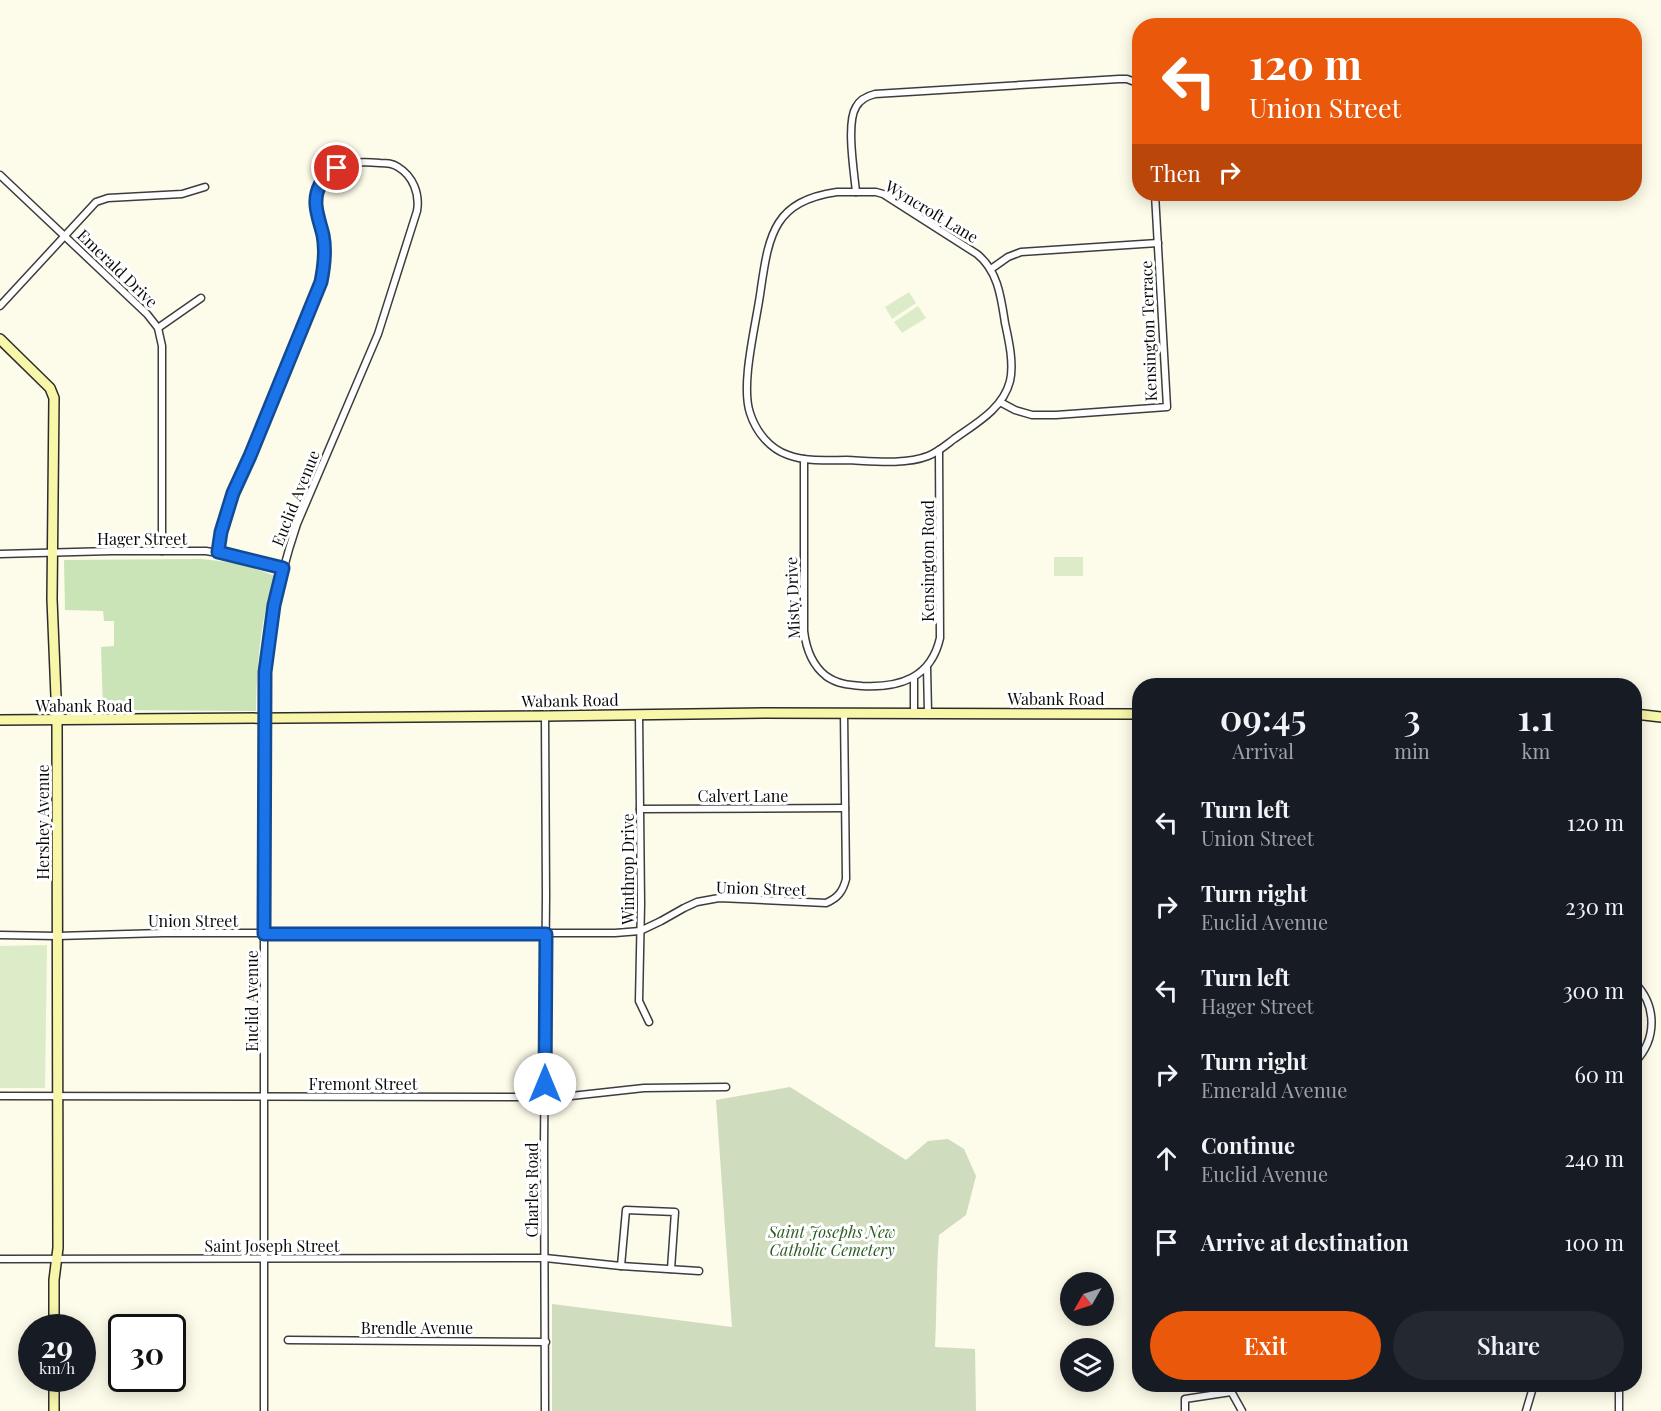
<!DOCTYPE html>
<style>
body{margin:0;font-family:"Playfair Display",serif;background:#242831;color:#f1f3f6;height:100vh;display:flex;flex-direction:column;font-size:22px;white-space:nowrap}
*{box-sizing:border-box;margin:0}
p{font-size:20px;color:#9ea1a6}
.icon{flex:none;width:33px;height:33px;fill:none;stroke:currentColor;stroke-width:2;stroke-linecap:round;stroke-linejoin:round}
.map{position:relative;flex:1;overflow:hidden}
.drawer{position:absolute;left:1132px;top:678px;width:510px;height:714px;display:flex;flex-direction:column;background:#171b24;border-radius:24px;box-shadow:0 3px 15px #0003}
.drawer>*{flex:none}
.hud{position:absolute;left:1132px;top:18px;width:510px;height:183px;border-radius:24px;box-shadow:0 3px 15px #0003;background:#ea580c;color:#fff;overflow:hidden}
.needle{width:39px;rotate:231deg}
.buttons{position:absolute;left:1060px;top:1272px;display:grid;gap:12px}
.buttons a{display:grid;place-items:center;width:54px;height:54px;border-radius:50%;background:#171b24;box-shadow:0 3px 15px #0003;font-size:30px}
.speed{position:absolute;left:18px;top:1314px;display:flex;gap:12px;font-size:30px;font-weight:700;text-align:center}
.speed>*{display:grid;place-content:center;width:78px;height:78px;border-radius:50%;background:#171b24;box-shadow:0 3px 15px #0003;line-height:1}
.speed small{font-size:15px;font-weight:400}
.speed .limit{border:3px solid #111;border-radius:9px;background:#fff;color:#111}
.pin{position:absolute;display:grid;place-items:center;width:51px;height:51px;color:#fff;margin:-26px;border:3px solid #fff;border-radius:50%;box-shadow:0 2px 6px #0007}
.me{position:absolute;width:66px;margin:-33px;rotate:0deg;stroke-linejoin:round;filter:drop-shadow(0 0 4px #0008)}
.turn{display:flex;align-items:center;gap:21px;height:126px;padding:0 18px;font-size:27px}
.turn .icon{width:78px;height:78px;stroke-width:2.5}
.turn b{display:block;font-size:42px;line-height:51px}
.then{display:flex;align-items:center;height:57px;padding:0 18px;background:#0003;gap:12px;font-size:22px}
.eta{display:flex;justify-content:space-evenly;align-items:center;height:102px;text-align:center}
.eta b{font-size:36px;font-weight:600;line-height:42px}
.primary-button{display:flex;gap:12px;margin-top:auto;padding:12px 18px}
.primary-button a{flex:1;height:69px;border-radius:36px;background:#ea580c;color:#fff;font-size:24px;font-weight:600;line-height:69px;text-align:center}
.primary-button a+a{background:#242831;color:#f1f3f6}
ul{padding:0;list-style:none}
li{display:flex;align-items:center;gap:18px;height:84px;padding:0 18px}
li div{flex:1}
li b{display:block;font-size:22px}
li em{font-style:normal}
.map>svg:first-child{display:block}
.green{fill:#cae4b7}
.cemetery{fill:#cfdcbe}
.pitch{fill:#dcecc8}
.lines{fill:none;stroke-linecap:round;stroke-linejoin:round}
.street-casing{stroke:#3d3d3d;stroke-width:9}
.secondary-casing{stroke:#2c2c2c;stroke-width:12}
.street{stroke:#fff;stroke-width:6}
.secondary{stroke:#f8f6a9;stroke-width:9}
.route-casing{stroke:#114b97;stroke-width:15}
.route{stroke:#1a73e8;stroke-width:10}
.labels{text-anchor:middle;dominant-baseline:central;stroke-width:6;stroke-linejoin:round;paint-order:stroke}
.street-label{font-size:16px;fill:#0a0a0a;stroke:#fff}
.park-label{font-size:16px;font-style:italic;fill:#285b21;stroke:#fff}
</style>
<div class="map">
<svg width="1661" height="1411" viewBox="0 0 1661 1411">
<rect width="100%" height="100%" fill="#fdfbe9"/>
<path class="green" d="M201 559C227 561 251 566 275 576 260 619 257 666 256 711L103 710 101 647 114 646V621H104L103 611 65 610 64 560Z"/>
<path class="cemetery" d="M790 1087 906 1160 928 1141 948 1139 964 1149 976 1176 966 1215 939 1235C936 1273 937 1309 935 1347L975 1349 976 1411H552V1304L732 1327 716 1100Z"/>
<g class="pitch">
<path d="M909 292 916 303 892 319 885 307Z"/>
<path d="M918 306 926 318 902 333 894 322Z"/>
<rect x="1054" y="557" width="29" height="19"/>
<path d="M47 945 45 1088H0V946Z"/>
</g>
<g class="lines">
<defs>
<g id="street">
<path d="M0 175 147 314 158 328 162 346V551"/>
<path d="M837 192H876L883 194 977 254C998 271 1001 297 1005 323 1009 341 1014 364 1010 381 1003 409 975 424 954 439 946 445 938 452 928 456 905 465 871 461 847 460 827 460 807 462 788 455 770 449 756 432 750 413 740 383 757 321 761 288 769 233 775 201 837 192Z"/>
<path d="M856 192C854 171 846 123 856 107 860 99 867 96 875 94L1119 79H1127L1140 84"/>
<path d="M991 269 1008 257 1021 252 1158 243"/>
<path d="M0 306 96 202 108 198 182 194 205 187"/>
<path d="M158 328 201 298"/>
<path d="M1000 402 1015 410 1032 415H1056L1167 407 1155 194"/>
<path d="M804 459V631C806 648 812 665 826 676 837 684 849 685 862 686 900 688 931 678 940 638L939 450"/>
<path d="M218 552 221 532 233 493 250 456 321 282C324 268 326 251 323 236 320 218 311 204 320 186 321 182 325 179 328 176 344 161 359 161 380 163 386 163 392 163 398 167 413 176 420 194 417 211L378 334 297 524C274 592 266 647 264 718V1411"/>
<path d="M0 554 112 551H206L241 557 283 568"/>
<path d="M927 667 928 713"/>
<path d="M914 678V713"/>
<path d="M639 714 641 904 639 1001 649 1022"/>
<path d="M545 716 546 894 544 1149 545 1411"/>
<path d="M640 809 845 808"/>
<path d="M0 935 57 936 163 933H615L640 931 661 921 684 908 697 902 719 898 826 903C838 898 843 891 846 879L844 713"/>
<path d="M1635 983C1657 1006 1657 1039 1635 1062"/>
<path d="M0 1096 545 1097 571 1096 644 1088 726 1087"/>
<path d="M0 1259 545 1258 621 1266 699 1271"/>
<path d="M621 1266 626 1210 675 1212 671 1269"/>
<path d="M288 1340 546 1342"/>
<path d="M1227 1384 1242 1411"/>
<path d="M1619 1384V1411"/>
<path d="M1185 1411V1399L1231 1392"/>
<path d="M1526 1411 1534 1384"/>
</g>
<g id="secondary">
<path d="M0 339 50 388 54 398 52 599 57 721 58 1248 54 1280V1328"/>
<path d="M1635 714 1661 717"/>
<path d="M0 720 545 716 764 713 1140 714"/>
<path d="M54 1378V1411"/>
</g>
</defs>
<use href="#street" class="street-casing"/>
<use href="#secondary" class="secondary-casing"/>
<use href="#street" class="street"/>
<use href="#secondary" class="secondary"/>
</g>
<g class="lines">
<defs>
<path id="route" d="M337 168C332 173 324 178 320 185 311 202 319 218 323 235 326 250 324 267 321 282L250 456 233 493 221 532 218 552 283 568 274 605 265 672 264 934H546L545 1084"/>
</defs>
<use href="#route" class="route-casing"/>
<use href="#route" class="route"/>
</g>
<g class="labels">
<g class="street-label">
<text transform="translate(932 211) rotate(31)">Wyncroft Lane</text>
<text transform="translate(118 268) rotate(44)">Emerald Drive</text>
<text transform="translate(1148 331) rotate(-92)">Kensington Terrace</text>
<text transform="translate(295 498) rotate(-68)">Euclid Avenue</text>
<text x="142" y="538">Hager Street</text>
<text transform="translate(927 561) rotate(-90)">Kensington Road</text>
<text transform="translate(792 598) rotate(-92)">Misty Drive</text>
<text x="1056" y="698">Wabank Road</text>
<text transform="translate(570 700) rotate(-1)">Wabank Road</text>
<text x="84" y="705">Wabank Road</text>
<text x="743" y="795">Calvert Lane</text>
<text transform="translate(42 822) rotate(-90)">Hershey Avenue</text>
<text transform="translate(627 869) rotate(-90)">Winthrop Drive</text>
<text transform="translate(761 888) rotate(2)">Union Street</text>
<text x="193" y="920">Union Street</text>
<text transform="translate(251 1001) rotate(-90)">Euclid Avenue</text>
<text x="363" y="1083">Fremont Street</text>
<text transform="translate(531 1190) rotate(-90)">Charles Road</text>
<text x="272" y="1245">Saint Joseph Street</text>
<text x="417" y="1327">Brendle Avenue</text>
</g>
<g class="park-label">
<text x="832" y="1231">Saint Josephs New<tspan x="832" dy="18">Catholic Cemetery</tspan></text>
</g>
</g>
</svg>
<div class="buttons">
<a><svg class="needle" viewBox="-14 -14 28 28"><path d="M0-13l5 13h-10z" fill="#e53935"/><path d="M0 13l5-13h-10z" fill="#9ea1a6"/></svg></a>
<a><svg class="icon" aria-label="layers" viewBox="0 0 24 24"><path d="M12 4l9 5-9 5-9-5zM3 14l9 5 9-5"/></svg></a>
</div>
<div class="speed"><div>29<small>km/h</small></div><div class="limit">30</div></div>
<div class="pin" style="left:337px;top:168px;background:#d93025"><svg class="icon" aria-label="arrive" viewBox="0 0 24 24"><path d="M6 21V4h12l-3 4 3 4H6"/></svg></div>
<svg class="me" style="left:545px;top:1084px" viewBox="-20 -20 40 40"><circle r="19" fill="#fff"/><path d="M0-13L10 11 0 6-10 11z" fill="#1a73e8"/></svg>
<div class="hud">
<div class="turn"><svg class="icon" aria-label="left" viewBox="0 0 24 24"><path d="M17 20v-9H6M10 6l-5 5 5 5"/></svg><div><b>120 m</b>Union Street</div></div>
<div class="then">Then<svg class="icon" aria-label="right" viewBox="0 0 24 24"><path d="M7 20v-9h11M14 6l5 5-5 5"/></svg></div>
</div>
<section class="drawer">
<div class="eta">
<div><b>09:45</b><p>Arrival</p></div>
<div><b>3</b><p>min</p></div>
<div><b>1.1</b><p>km</p></div>
</div>
<ul>
<li><svg class="icon" aria-label="left" viewBox="0 0 24 24"><path d="M17 20v-9H6M10 6l-5 5 5 5"/></svg><div><b>Turn left</b><p>Union Street</p></div><em>120 m</em></li>
<li><svg class="icon" aria-label="right" viewBox="0 0 24 24"><path d="M7 20v-9h11M14 6l5 5-5 5"/></svg><div><b>Turn right</b><p>Euclid Avenue</p></div><em>230 m</em></li>
<li><svg class="icon" aria-label="left" viewBox="0 0 24 24"><path d="M17 20v-9H6M10 6l-5 5 5 5"/></svg><div><b>Turn left</b><p>Hager Street</p></div><em>300 m</em></li>
<li><svg class="icon" aria-label="right" viewBox="0 0 24 24"><path d="M7 20v-9h11M14 6l5 5-5 5"/></svg><div><b>Turn right</b><p>Emerald Avenue</p></div><em>60 m</em></li>
<li><svg class="icon" aria-label="ahead" viewBox="0 0 24 24"><path d="M12 20V5M6 11l6-6 6 6"/></svg><div><b>Continue</b><p>Euclid Avenue</p></div><em>240 m</em></li>
<li><svg class="icon" aria-label="arrive" viewBox="0 0 24 24"><path d="M6 21V4h12l-3 4 3 4H6"/></svg><div><b>Arrive at destination</b></div><em>100 m</em></li>
</ul>
<div class="primary-button"><a>Exit</a><a>Share</a></div>
</section>
</div>
